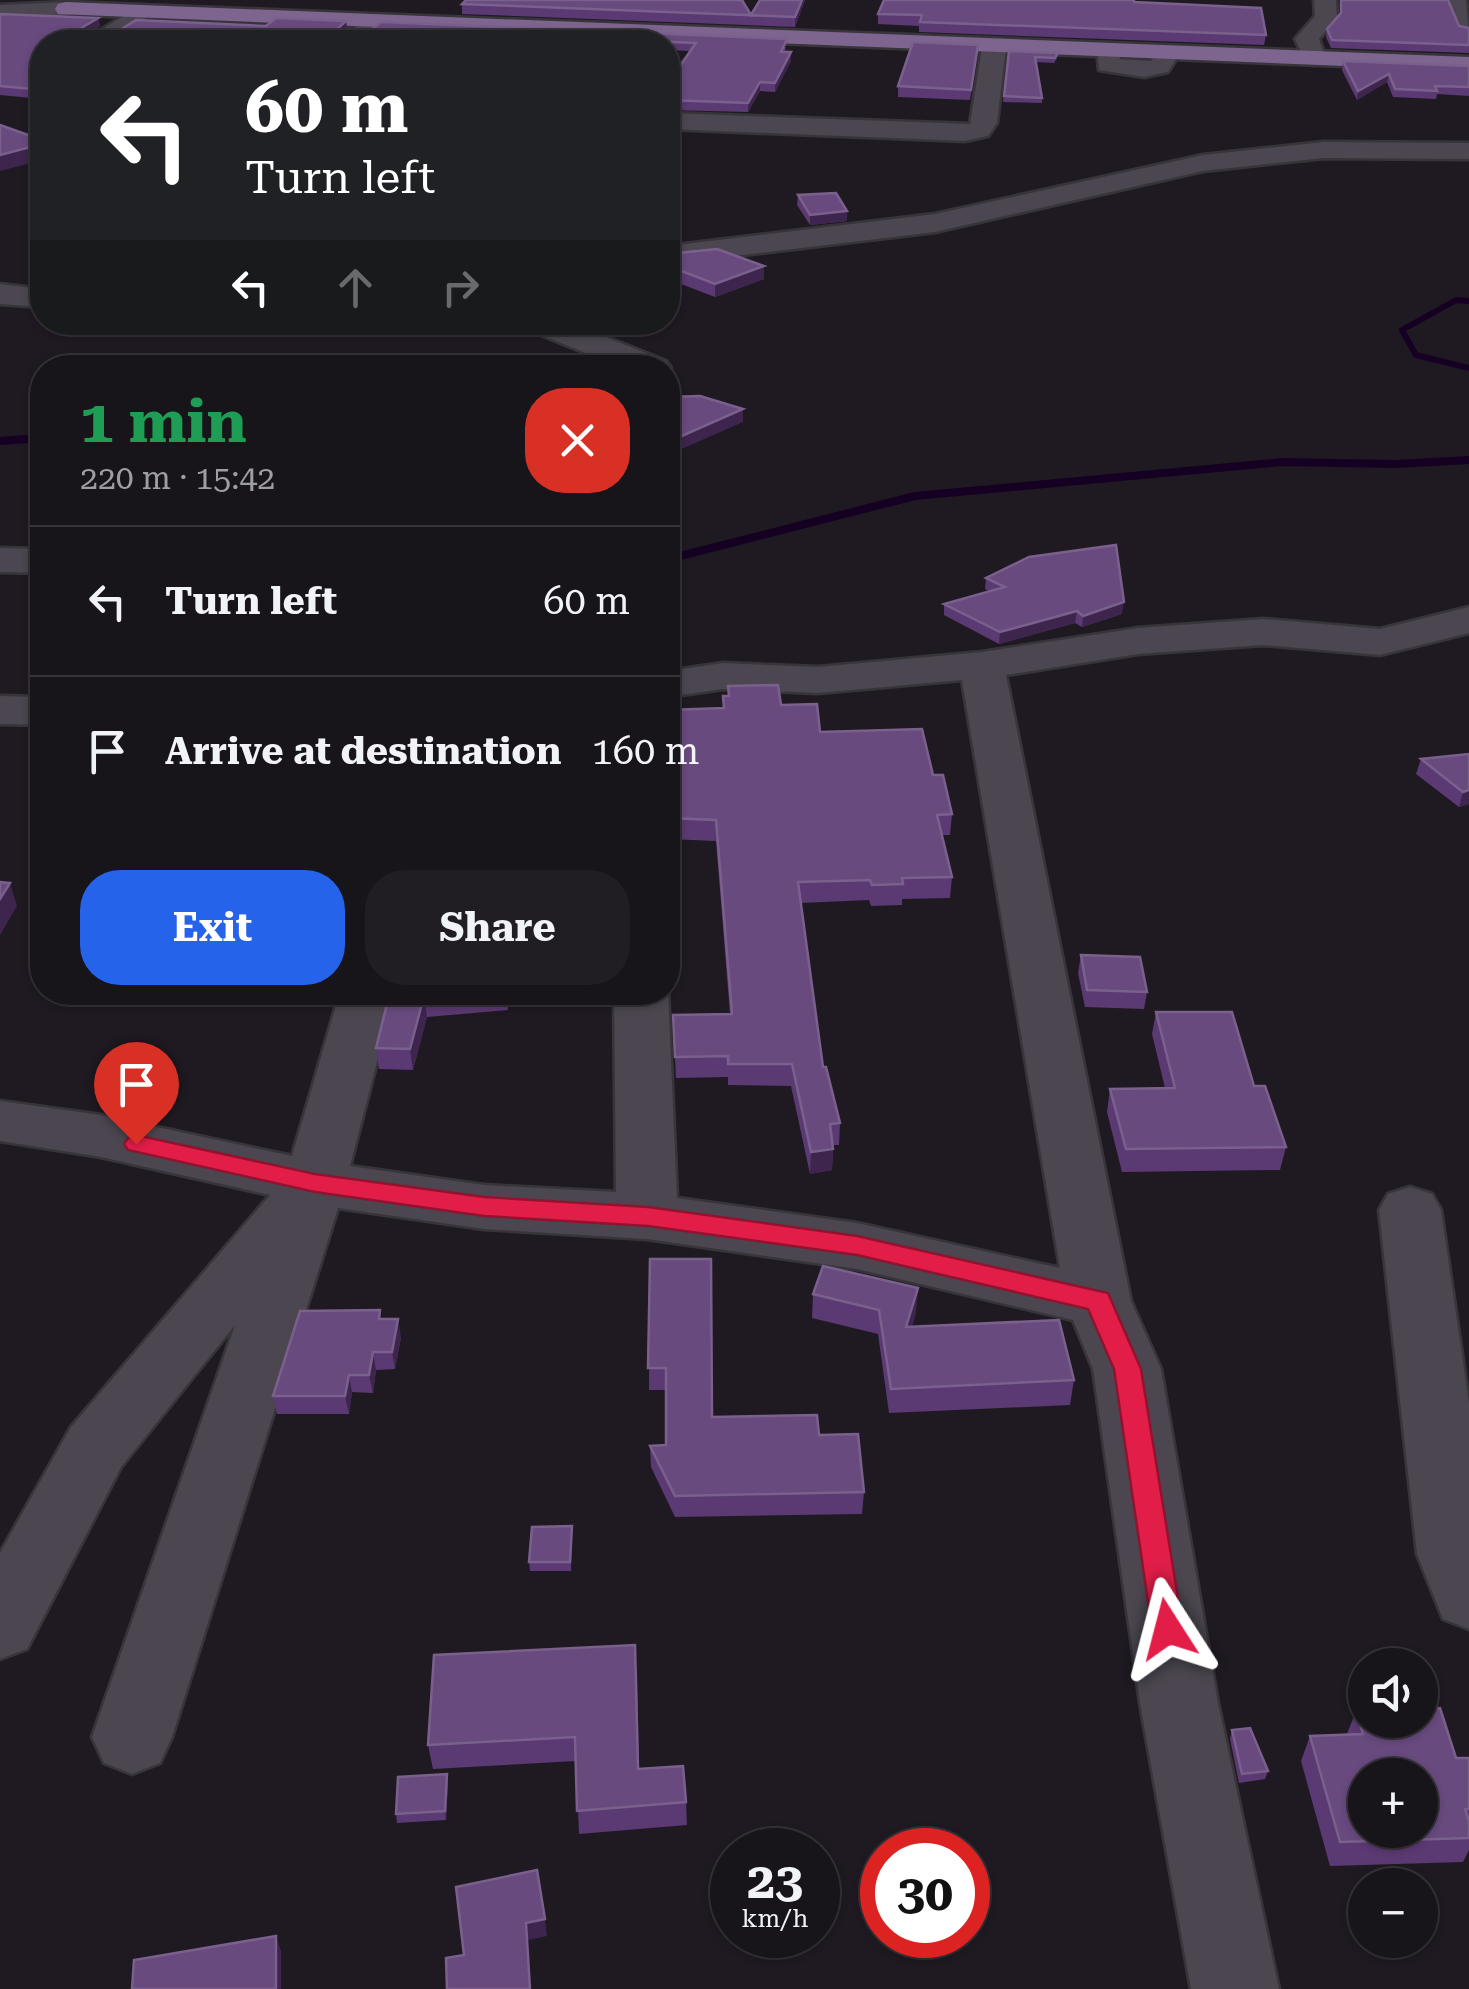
<!DOCTYPE html>
<meta charset="utf-8">
<style>
body{margin:0;font-family:"Roboto Serif",serif;background:#201d23;color:#f1f3f6;height:100vh;display:flex;flex-direction:column;font-size:38px;white-space:nowrap}
*{box-sizing:border-box;margin:0}
p{font-size:32px;color:#9e9ea2}
.icon{flex:none;width:55px;height:55px;fill:none;stroke:currentColor;stroke-width:2;stroke-linecap:round;stroke-linejoin:round}
.map{position:relative;flex:1;overflow:hidden}
.panel{position:absolute;left:30px;top:355px;width:650px;height:650px;display:flex;flex-direction:column;background:#17141a;border-radius:40px;box-shadow:0 2px 8px #0004,0 0 0 2px #363339}
.panel>*{flex:none}
.hud{position:absolute;left:30px;top:30px;width:650px;height:305px;border-radius:40px;box-shadow:0 2px 8px #0004,0 0 0 2px #363339;background:#202124;color:#fff;overflow:hidden}
.tools{position:absolute;left:1348px;top:1648px;display:grid;gap:20px}
.tools a{display:grid;place-items:center;width:90px;height:90px;border-radius:50%;background:#17141a;box-shadow:0 2px 8px #0004,0 0 0 2px #363339;font-size:50px}
.speed{position:absolute;left:710px;top:1828px;display:flex;gap:20px;font-size:50px;font-weight:700;text-align:center}
.speed>*{display:grid;place-content:center;width:130px;height:130px;border-radius:50%;background:#17141a;box-shadow:0 2px 8px #0004,0 0 0 2px #363339;line-height:1}
.speed small{font-size:25px;font-weight:400}
.speed .limit{border:15px solid #d22;background:#fff;color:#111}
.pin{position:absolute;display:grid;place-items:center;width:85px;height:85px;color:#fff;margin:-102px -42px;border-radius:50% 50% 50% 0;rotate:-45deg;box-shadow:0 0 10px #0007}
.pin .icon{rotate:45deg}
.me{position:absolute;width:110px;margin:-55px;rotate:351deg;stroke-linejoin:round;filter:drop-shadow(0 0 8px #0008)}
.turn{display:flex;align-items:center;gap:35px;height:210px;padding:0 50px;font-size:45px}
.turn .icon{width:130px;height:130px;stroke-width:2.5}
.turn b{display:block;font-size:70px;line-height:85px}
.lanes{display:flex;align-items:center;height:95px;padding:0 50px;background:#0003;justify-content:center;gap:50px;direction:ltr}
.lanes .off{opacity:.35}
.round{display:grid;place-items:center;flex:none;width:105px;height:105px;border-radius:40px;background:#201d23}
.headline{display:flex;align-items:center;justify-content:space-between;height:170px;padding:0 50px}
h1{font-size:60px;font-weight:700;line-height:75px;color:#1e9e55}
.cta{display:flex;gap:20px;margin-top:auto;padding:20px 50px}
.cta a{flex:1;height:115px;border-radius:40px;background:#2563eb;color:#fff;font-size:40px;font-weight:700;line-height:115px;text-align:center}
.cta a+a{background:#201d23;color:#f1f3f6}
ul{padding:0;list-style:none}
li{display:flex;align-items:center;gap:30px;height:150px;padding:0 50px;border-top:2px solid #363339}
li div{flex:1}
li b{display:block;font-size:38px}
li em{font-style:normal}
.map>svg:first-child{display:block}
.lines{fill:none;stroke-linecap:round;stroke-linejoin:round}
.stream-far1{stroke:#150024;stroke-width:6}
.stream{stroke:#150024;stroke-width:8}
.minor-casing{stroke:#37343a;stroke-width:5}
.major-casing{stroke:#37343a;stroke-width:5}
.minor{fill:#4b464f;fill-rule:evenodd}
.major{fill:#7d6590;fill-rule:evenodd}
.wall{fill:#5b3972}
.shaded-wall{fill:#3d254d}
.building{fill:#684a7e;stroke:#7a608d;stroke-width:2.5;fill-rule:evenodd}
.route{fill:#e11d48;stroke:#92132f;stroke-width:2.5}
</style>
<div class="map">
<svg width="1469" height="1989" viewBox="0 0 1469 1989">
<rect width="100%" height="100%" fill="#1f1a22"/>
<g class="lines">
<path class="stream-far1" d="M1469 301 1456 300 1402 330 1416 355 1469 368"/>
<g class="stream">
<path d="M0 441 42 438"/>
<path d="M668 559 915 496 1283 462 1396 464 1469 460"/>
</g>
<defs>
<g id="minor">
<path d="M1314 0H1336L1337 18 1319 39 1326 58 1314 65 1306 63 1295 39 1315 16Z"/>
<path d="M1444 0H1466L1469 34 1461 32Z"/>
<path d="M66 2 74 4 77 9 74 14 37 20 0 19V5Z"/>
<path d="M137 7 148 14 145 19 109 42H82Z"/>
<path d="M375 15 386 22 363 42H338L367 17Z"/>
<path d="M994 40 1006 47 997 123 988 136 965 141 668 129V113L970 124 982 47Z"/>
<path d="M1109 44 1117 46 1120 59 1151 61 1160 48 1168 46 1180 53 1168 72 1144 77 1099 70 1097 51Z"/>
<path d="M1324 142 1469 143V159L1324 158 1203 171 935 232 668 264V246L935 214 1203 155Z"/>
<path d="M0 284 42 289V307L0 304Z"/>
<path d="M522 322H569L666 361 671 368 668 373V368H623L526 329Z"/>
<path d="M0 548 42 549V573L0 572Z"/>
<path d="M1469 607V633L1380 655 1263 645 1138 654 1006 675 1131 1301 1161 1369 1218 1703 1279 1989H1191L1140 1703 1093 1369 1073 1320 857 1269 647 1239 484 1229 338 1208 172 1737 160 1763 132 1774 104 1763 92 1737 235 1325 121 1467 27 1649 0 1659V1553L71 1427 270 1195 101 1157 0 1141V1101L101 1115 292 1156 340 992H395L350 1166 484 1185 616 1192 614 992 668 991 677 1198 857 1223 1060 1268 962 680 818 693 723 689 668 697V671L723 663 818 667 982 652 1138 628 1263 619 1380 629Z"/>
<path d="M0 696 42 697V725L0 724Z"/>
<path d="M1410 1187 1432 1194 1441 1210 1469 1403V1629L1443 1619 1417 1554 1379 1210 1388 1194Z"/>
</g>
<path id="major" d="M66 2 1469 57V71L58 14 55 9 58 4Z"/>
</defs>
<use href="#minor" class="minor-casing"/>
<use href="#major" class="major-casing"/>
<use href="#minor" class="minor"/>
<use href="#major" class="major"/>
</g>
<g class="wall">
<path d="M805 0 795 27 462 14V4L751 15Z"/>
<path d="M1341 0 1469 28V53L1331 48 1326 37 1327 29 1340 14Z"/>
<path d="M1134 2 1266 35 1264 45 919 32V26L878 24V14Z"/>
<path d="M0 14 98 18 100 26 83 37 346 21 347 29 338 37H362L381 22 786 47 785 52H791V61L775 92 760 91 748 112 668 110V83L690 51 668 50V42H42V99L0 95Z"/>
<path d="M978 45 970 100 898 97V86Z"/>
<path d="M1009 51 1057 58 1054 63 1036 62 1042 98V103L1003 102Z"/>
<path d="M1343 61 1469 66V96L1437 94 1436 99 1393 97 1387 82 1357 100 1342 70Z"/>
<path d="M798 195 847 221 810 225 797 205Z"/>
<path d="M668 254 764 266V279L715 297 668 279Z"/>
<path d="M986 578 1122 614 1082 627 1075 623 999 644 944 615V604L990 592 985 589Z"/>
<path d="M723 696 781 705 820 732 933 775 952 814 950 835H942L952 877 950 898 902 899V905L871 906 869 900 801 903 823 1067 840 1123 839 1145H833L832 1170 810 1174 791 1086 728 1085V1077L676 1078 673 1015 730 1014 716 841 668 839V710L723 708Z"/>
<path d="M1469 754V804L1459 807 1416 774 1421 759Z"/>
<path d="M1081 955 1147 992 1144 1009 1085 1007 1078 973Z"/>
<path d="M390 992H523V998L507 1000 508 1010 427 1017 413 1070 379 1069 376 1048Z"/>
<path d="M1156 1012 1254 1086 1286 1147 1280 1170 1122 1172 1107 1112 1110 1089 1165 1088 1152 1034Z"/>
<path d="M650 1259 712 1417 819 1435 864 1492 862 1514 675 1517 651 1467 650 1446 666 1445V1390H649Z"/>
<path d="M813 1294 916 1312 912 1326 1074 1380 1070 1405 889 1413 878 1334 812 1318Z"/>
<path d="M382 1319 401 1337 395 1369 376 1370 373 1393 352 1392 349 1414H277L273 1396Z"/>
<path d="M572 1526 571 1571H530L529 1562Z"/>
<path d="M637 1669 639 1769 686 1802 687 1825 579 1834 576 1761 433 1769 428 1745Z"/>
<path d="M1356 1711 1456 1758H1469V1850L1463 1862 1330 1866 1301 1761 1310 1736 1347 1734Z"/>
<path d="M1232 1730 1268 1771 1265 1779 1239 1783 1230 1739Z"/>
<path d="M447 1774 448 1783 446 1820 397 1823 396 1814Z"/>
</g>
<g class="shaded-wall">
<path d="M802 0H805L795 27V17Z"/>
<path d="M98 18 100 26 80 39 78 30Z"/>
<path d="M346 21 347 29 336 39 335 31Z"/>
<path d="M791 52V61L775 92V83Z"/>
<path d="M1389 74 1387 82 1357 100 1358 91Z"/>
<path d="M760 82V91L748 112V103Z"/>
<path d="M42 144V160L0 171V155Z"/>
<path d="M847 211V221L810 225V215Z"/>
<path d="M764 266V279L715 297V284Z"/>
<path d="M743 409V422L668 455V442Z"/>
<path d="M1124 602 1122 614 1082 627 1083 616Z"/>
<path d="M1077 611 1075 623 999 644 1000 632Z"/>
<path d="M1469 790V804L1459 807 1463 792Z"/>
<path d="M10 883 17 906 0 935V899Z"/>
<path d="M424 996 427 1017 413 1070 410 1049Z"/>
<path d="M833 1149 832 1170 810 1174 811 1152Z"/>
<path d="M918 1288 916 1312 904 1351 906 1327Z"/>
<path d="M398 1319 401 1337 395 1369 392 1352Z"/>
<path d="M373 1352 376 1370 373 1393 369 1375Z"/>
<path d="M349 1375 352 1392 349 1414 345 1396Z"/>
<path d="M447 1774 448 1783 446 1820 445 1811Z"/>
<path d="M545 1919 547 1936 528 1940 530 1989 526 1923Z"/>
<path d="M276 1936 281 1951V1989H276Z"/>
</g>
<g class="building">
<path d="M466 0H742L751 15 760 0H802L795 17 462 4Z"/>
<path d="M884 0H1134V2L1261 8 1266 35 920 22 922 15 878 14Z"/>
<path d="M1341 0H1448L1459 26 1469 28V45L1332 40 1327 29 1341 13Z"/>
<path d="M0 14 98 18 78 30 80 37H109L136 20 266 26 276 18 346 21 335 31 337 37H362L381 22 787 39 781 52H791L775 83 760 82 748 103 668 100V83L696 43 621 40 619 42H42V90L0 86Z"/>
<path d="M913 42 978 45 971 90 898 86Z"/>
<path d="M1009 51 1058 53 1055 58 1035 57 1042 98 1004 96Z"/>
<path d="M1343 61 1469 66V87L1435 86 1437 91 1395 89 1389 74 1358 91Z"/>
<path d="M0 125 42 140V144L0 155Z"/>
<path d="M836 193 847 211 810 215 798 195Z"/>
<path d="M717 249 764 266 715 284 668 266V254Z"/>
<path d="M700 396 743 409 668 442V397Z"/>
<path d="M1116 545 1124 602 1083 616 1077 611 1000 632 944 604 1005 587 986 578 1029 557Z"/>
<path d="M778 685 781 705 817 704 820 732 922 729 933 775H943L952 814 937 815 952 877 902 878 903 884 872 885 870 880 798 882 823 1067H826L840 1123 830 1124 833 1149 811 1152 792 1064H728V1056L675 1057 673 1015 732 1014 716 820 668 818V710L724 708 723 696H729L728 686Z"/>
<path d="M1469 754V790L1463 792 1421 759Z"/>
<path d="M0 882 10 883 0 899Z"/>
<path d="M1081 955 1140 957 1147 992 1087 990Z"/>
<path d="M390 992H462L424 996 410 1049 376 1048Z"/>
<path d="M1156 1012H1232L1254 1086H1265L1286 1147 1126 1149 1110 1089 1175 1088Z"/>
<path d="M650 1259H711L712 1417 817 1415 819 1435 858 1434 864 1492 675 1496 650 1446 666 1445V1368H648Z"/>
<path d="M823 1266 918 1288 906 1327 1059 1320 1074 1380 891 1389 879 1310 813 1294Z"/>
<path d="M380 1310 379 1319H398L392 1352H373L369 1375H349L345 1396H273L300 1311Z"/>
<path d="M572 1526 570 1562H529L532 1527Z"/>
<path d="M635 1645 638 1769 683 1766 686 1802 577 1811 575 1737 428 1745 434 1655Z"/>
<path d="M1440 1708 1456 1758H1469V1809H1465L1469 1821V1838L1340 1842 1310 1736 1363 1734 1356 1711H1365V1720H1420V1709ZM1365 1775H1420V1830H1365Z"/>
<path d="M1250 1728 1268 1771 1242 1774 1232 1730Z"/>
<path d="M447 1774 445 1811 396 1814 398 1777Z"/>
<path d="M537 1870 545 1919 526 1923 530 1989H447L446 1958 464 1955 456 1887Z"/>
<path d="M276 1936V1989H132L134 1960Z"/>
</g>
<path class="route" d="M136 1135 315 1174 484 1197 648 1207 857 1236 1108 1293 1141 1369 1183 1629 1179 1639 1168 1643 1157 1639 1152 1629 1114 1369 1088 1309 857 1255 648 1226 484 1216 315 1192 128 1150 124 1144 128 1138Z"/>
</svg>
<div class="tools">
<a><svg class="icon" aria-label="sound" viewBox="0 0 24 24"><path d="M4 9h4l5-4v14l-5-4H4zM17 9q2 3 0 6"/></svg></a>
<a>+</a>
<a>−</a>
</div>
<div class="speed"><div>23<small>km/h</small></div><div class="limit">30</div></div>
<div class="pin" style="left:136px;top:1144px;background:#d93025"><svg class="icon" aria-label="arrive" viewBox="0 0 24 24"><path d="M6 21V4h12l-3 4 3 4H6"/></svg></div>
<svg class="me" style="left:1168px;top:1629px" viewBox="-20 -20 40 40"><path d="M0-17L14 15 0 8-14 15z" fill="#e11d48" stroke="#fff" stroke-width="4"/></svg>
<div class="hud">
<div class="turn"><svg class="icon" aria-label="left" viewBox="0 0 24 24"><path d="M17 20v-9H6M10 6l-5 5 5 5"/></svg><div><b>60 m</b>Turn left</div></div>
<div class="lanes"><svg class="icon" aria-label="left" viewBox="0 0 24 24"><path d="M17 20v-9H6M10 6l-5 5 5 5"/></svg><svg class="icon off" aria-label="ahead" viewBox="0 0 24 24"><path d="M12 20V5M6 11l6-6 6 6"/></svg><svg class="icon off" aria-label="right" viewBox="0 0 24 24"><path d="M7 20v-9h11M14 6l5 5-5 5"/></svg></div>
</div>
<section class="panel">
<div class="headline"><div><h1>1 min</h1><p>220 m · 15:42</p></div><a class="round" style="background:#d93025;color:#fff"><svg class="icon" aria-label="close" viewBox="0 0 24 24"><path d="M6 6l12 12M18 6L6 18"/></svg></a></div>
<ul>
<li><svg class="icon" aria-label="left" viewBox="0 0 24 24"><path d="M17 20v-9H6M10 6l-5 5 5 5"/></svg><div><b>Turn left</b></div><em>60 m</em></li>
<li><svg class="icon" aria-label="arrive" viewBox="0 0 24 24"><path d="M6 21V4h12l-3 4 3 4H6"/></svg><div><b>Arrive at destination</b></div><em>160 m</em></li>
</ul>
<div class="cta"><a>Exit</a><a>Share</a></div>
</section>
</div>
